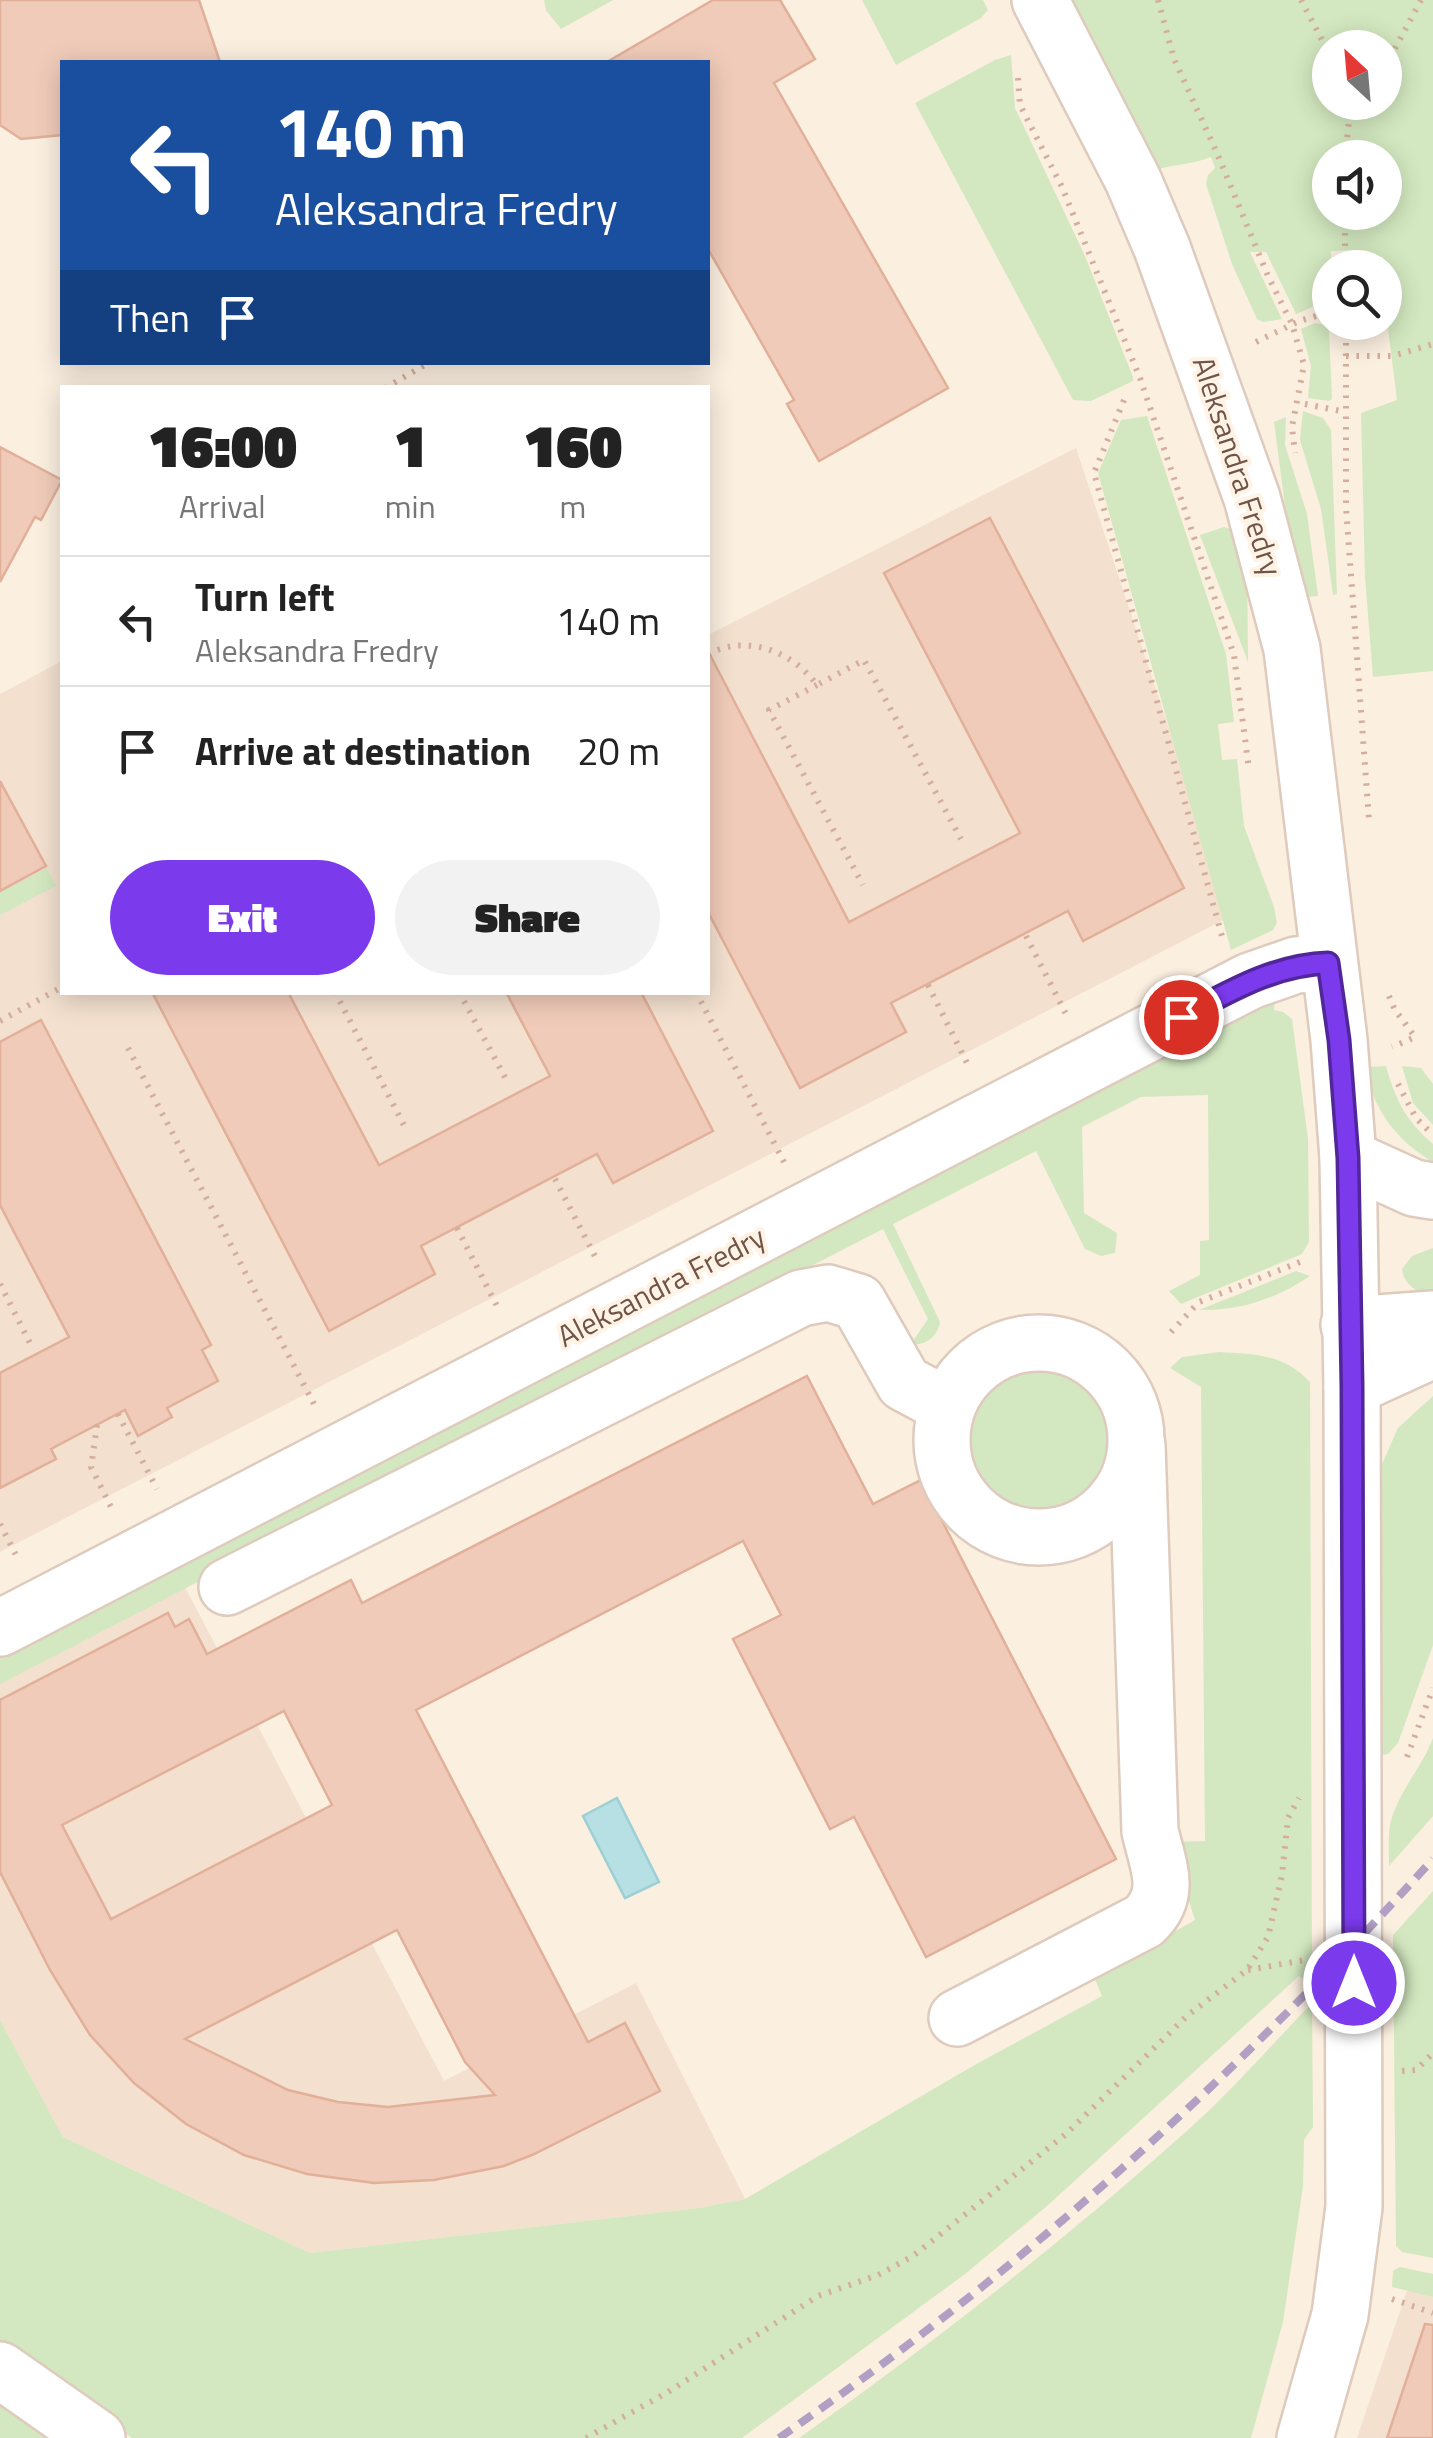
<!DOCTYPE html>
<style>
body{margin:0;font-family:"Titillium Web",sans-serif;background:#f2f2f2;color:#222;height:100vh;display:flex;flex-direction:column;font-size:38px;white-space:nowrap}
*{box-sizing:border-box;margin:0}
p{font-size:32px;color:#767676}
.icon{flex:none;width:55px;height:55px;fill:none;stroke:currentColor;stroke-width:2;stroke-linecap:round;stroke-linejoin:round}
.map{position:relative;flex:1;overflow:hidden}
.sheet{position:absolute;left:60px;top:385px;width:650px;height:610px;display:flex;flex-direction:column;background:#fff;border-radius:0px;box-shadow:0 5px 25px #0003}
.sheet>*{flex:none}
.top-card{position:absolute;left:60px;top:60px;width:650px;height:305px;border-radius:0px;box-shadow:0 5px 25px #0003;background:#1a4fa0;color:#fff;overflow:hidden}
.needle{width:65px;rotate:334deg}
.fabs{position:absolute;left:1312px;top:30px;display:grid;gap:20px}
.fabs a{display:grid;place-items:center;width:90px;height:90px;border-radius:50%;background:#fff;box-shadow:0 5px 25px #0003;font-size:50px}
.pin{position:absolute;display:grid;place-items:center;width:85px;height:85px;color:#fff;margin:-42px;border:5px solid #fff;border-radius:50%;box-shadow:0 2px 10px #0007}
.me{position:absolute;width:110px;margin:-55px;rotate:0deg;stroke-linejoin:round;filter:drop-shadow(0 0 8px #0008)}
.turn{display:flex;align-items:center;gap:35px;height:210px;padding:0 50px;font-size:45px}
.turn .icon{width:130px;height:130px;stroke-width:2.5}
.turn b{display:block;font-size:70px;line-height:85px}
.then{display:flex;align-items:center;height:95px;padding:0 50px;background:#0003;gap:20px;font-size:38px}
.eta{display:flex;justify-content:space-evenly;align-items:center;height:170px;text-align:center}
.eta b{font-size:60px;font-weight:800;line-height:70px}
.cta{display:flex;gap:20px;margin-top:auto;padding:20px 50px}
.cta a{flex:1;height:115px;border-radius:60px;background:#7c3aed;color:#fff;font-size:40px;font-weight:800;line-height:115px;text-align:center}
.cta a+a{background:#f2f2f2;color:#222}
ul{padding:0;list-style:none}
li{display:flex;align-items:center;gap:30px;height:130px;padding:0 50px;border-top:2px solid #e0e0e0}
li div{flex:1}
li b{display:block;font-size:38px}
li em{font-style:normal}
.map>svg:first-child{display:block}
.residential{fill:#f3e0cf}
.green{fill:#d3e8c0;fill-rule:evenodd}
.water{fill:#b6e0e4;stroke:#9cd0d5;stroke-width:2.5}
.building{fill:#f0cbb9;stroke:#e2b099;stroke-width:2.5;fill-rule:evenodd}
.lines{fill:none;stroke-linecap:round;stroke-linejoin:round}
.minor-casing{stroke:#dfcbbd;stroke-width:60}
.path{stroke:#d4ae9c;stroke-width:6;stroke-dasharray:2.5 8;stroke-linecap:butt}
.minor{stroke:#fff;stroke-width:55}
.rail{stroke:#b1a0c3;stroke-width:8;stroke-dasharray:15 10;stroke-linecap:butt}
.route-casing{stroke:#51269a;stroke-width:25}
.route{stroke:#7c3aed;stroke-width:18}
.labels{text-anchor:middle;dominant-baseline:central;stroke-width:8;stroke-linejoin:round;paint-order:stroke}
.street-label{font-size:30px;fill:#715448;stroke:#fff3e6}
</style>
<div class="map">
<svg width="1433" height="2438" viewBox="0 0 1433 2438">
<rect width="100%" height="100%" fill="#fbefe0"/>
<g class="residential">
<path d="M1076 448 1231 916 0 1552V694L62 661V992H708V635Z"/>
<path d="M175 1568 444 2081 636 1983 745 2199 699 2208 310 2253 63 2137 0 2020V1659Z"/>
<path d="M1408 2288 1433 2297V2438H1357Z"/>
</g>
<g class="green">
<path d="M544 0H613L561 29 546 10Z"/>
<path d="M862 0H983L988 10 981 18 896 65Z"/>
<path d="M1066 0H1433V671L1373 677 1365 577 1361 413 1397 400 1385 305 1383 257H1360L1359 250 1331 251C1331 286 1334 300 1296 314L1266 252H1250L1282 319 1263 322 1257 319 1232 264 1206 184 1208 175 1215 168 1211 157C1192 165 1172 164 1152 171ZM1330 48H1385V102H1330ZM1330 158H1385V212H1330Z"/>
<path d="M1011 55 1015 108 1085 256 1133 377V381L1091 401 1073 400 915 103 995 60Z"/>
<path d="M1315 323 1326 325 1329 331 1332 399 1329 401 1308 398 1311 366 1301 329Z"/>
<path d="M1303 411 1323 418 1331 430 1337 594 1333 595 1321 509 1300 440Z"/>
<path d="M1147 416 1226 654 1234 722 1218 724 1222 760 1237 759 1244 826 1274 907 1277 923 1273 930 1231 950 1098 473 1121 420Z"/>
<path d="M1286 417 1285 445 1307 514 1318 596 1305 597 1290 544 1274 422Z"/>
<path d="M1224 527 1233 530 1247 559 1248 662 1200 535Z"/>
<path d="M47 868 56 886 0 915V892Z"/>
<path d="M1275 995 1274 1010 1283 1012 1292 1019 1308 1139 1309 1242 1302 1254 1181 1304 1169 1291 1200 1275V1241L1209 1240 1208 1095 1141 1097 1082 1127 1084 1213 1117 1233 1115 1253 1101 1256 1085 1249 1036 1151 893 1224 940 1322C937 1338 926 1345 910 1345L928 1319 883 1229 0 1684V1653Z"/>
<path d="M1386 1066C1395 1099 1406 1121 1433 1144V1162C1398 1142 1371 1108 1366 1067Z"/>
<path d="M1402 1066 1421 1068 1433 1084V1125L1413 1103Z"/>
<path d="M1433 1248V1296C1417 1293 1404 1285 1402 1269L1412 1256Z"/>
<path d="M1296 1271 1310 1276C1276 1299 1240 1311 1199 1310Z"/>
<path d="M1219 1352C1254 1354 1284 1354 1310 1382L1312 1973 1304 1980 1299 1976 1047 2206 965 2274 742 2438H132L0 2348V2020L63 2137 310 2253 699 2208 745 2199 978 2063 1102 1996 1094 1977 1195 1920 1170 1842 1205 1841 1201 1387 1170 1368 1182 1357Z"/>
<circle cx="1038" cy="1435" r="77"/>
<path d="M1433 1396V1645L1398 1743 1388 1754 1376 1756 1378 1473 1398 1428Z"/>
<path d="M1433 1738V1816L1389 1866C1389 1853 1388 1838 1390 1825 1397 1793 1422 1768 1433 1738Z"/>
<path d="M1433 1891V2258L1402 2252 1396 2246 1393 1935Z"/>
<path d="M1312 2003 1313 2127 1304 2140 1303 2186 1283 2322 1251 2438H799C935 2342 1065 2240 1189 2129 1232 2091 1271 2045 1312 2003Z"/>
<path d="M1400 2267 1433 2274V2297L1392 2287 1393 2271Z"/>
<path d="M0 2393 64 2438H0Z"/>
</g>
<path class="water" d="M617 1798 659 1882 625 1898 583 1816Z"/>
<g class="building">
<path d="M0 0H199L220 62H62V135L21 139 0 125Z"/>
<path d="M713 0H780L815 59 774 83 948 388 819 461 787 404 794 400 708 249V62H607Z"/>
<path d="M0 447 62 480 41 520 35 517 0 582Z"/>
<path d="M990 518 1184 888 1083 941 1068 911 891 1003 906 1032 800 1088 708 912V651L849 922 1020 833 884 573Z"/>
<path d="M0 781 46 866 0 891Z"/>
<path d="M152 992H288L379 1165 550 1076 506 992H641L713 1131 613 1183 597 1154 421 1246 435 1274 329 1331Z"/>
<path d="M41 1020 211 1345 202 1350 218 1381 167 1408 172 1417 138 1436 125 1410 51 1449 56 1459 0 1488V1373L69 1337 0 1205V1042Z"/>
<path d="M807 1376 873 1504 921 1480 1116 1859 926 1957 854 1817 830 1829 733 1639 781 1615 743 1541 416 1710 588 2042 625 2023 660 2091 532 2155 504 2166 434 2180 374 2183 307 2174 244 2155 186 2124 134 2083 90 2035 50 1970 0 1872V1700L168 1613 175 1627 189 1619 207 1654 351 1580 362 1603ZM284 1711 332 1805 111 1919 62 1825ZM397 1930 465 2062 495 2095 388 2107 338 2102 288 2090 185 2039Z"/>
<path d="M1425 2324 1433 2325V2438H1387Z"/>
</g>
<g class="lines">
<defs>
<g id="minor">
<path d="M1040 0 1133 180 1162 248 1252 498 1292 649 1339 1040 1348 1158 1352 1387 1354 2207 1340 2315 1305 2438"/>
<path d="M1348 1158 1414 1188 1433 1191"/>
<path d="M1349 1325 1433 1319"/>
<circle cx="1039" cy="1440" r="97"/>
<path d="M1352 1387 1433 1350"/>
<path d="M227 1587 801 1298 828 1293 858 1302 904 1383 947 1406"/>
<path d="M0 1628 1250 981 1296 965 1328 963"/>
<path d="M957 2018 1144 1921C1173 1894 1158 1866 1150 1831L1137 1445"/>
<path d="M0 2370 97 2438"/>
</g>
</defs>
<use href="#minor" class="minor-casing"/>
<g class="path">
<path d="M1158 0 1174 59 1217 153 1268 276 1292 324 1304 365 1292 427 1295 453"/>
<path d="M1301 0 1330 55"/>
<path d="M1385 67 1421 0"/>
<path d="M1018 78 1020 105 1062 187 1140 378 1234 655 1249 769"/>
<path d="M1345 158 1351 102"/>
<path d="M1345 212V268"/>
<path d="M1346 322V507L1369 820"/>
<path d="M1256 342 1299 321 1330 312"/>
<path d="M1346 356H1393L1433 344"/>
<path d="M385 388 430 362"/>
<path d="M1124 400 1094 473 1223 940"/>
<path d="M1305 404 1346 412"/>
<path d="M708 654C747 634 792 651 817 685L864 660 961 839"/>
<path d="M817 685 769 710 863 885"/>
<path d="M1026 936 1068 1018"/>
<path d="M928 985 970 1069"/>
<path d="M335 992 407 1131"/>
<path d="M459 992 507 1081"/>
<path d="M696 992 785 1164"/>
<path d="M1389 996 1395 1010 1415 1037 1392 1047"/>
<path d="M0 1021 62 987"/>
<path d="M128 1048 315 1406"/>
<path d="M1398 1084 1416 1118 1433 1135"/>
<path d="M555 1179 598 1262"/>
<path d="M457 1228 500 1312"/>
<path d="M0 1284 32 1347"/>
<path d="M1171 1332 1199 1302 1300 1262"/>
<path d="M118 1414 157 1489"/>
<path d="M97 1425 91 1467 114 1513"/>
<path d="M0 1524 19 1561"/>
<path d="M1407 1757 1433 1688"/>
<path d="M1248 1970 1305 1960"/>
<path d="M1402 2071 1416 2070 1433 2053"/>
<path d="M1392 2299 1433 2313"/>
<path d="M586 2438 668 2392 818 2296 878 2275 913 2256 1066 2134 1188 2015 1247 1970 1268 1937 1282 1875 1288 1818 1299 1798"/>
</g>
<use href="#minor" class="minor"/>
<path class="rail" d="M779 2438C1020 2272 1237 2076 1433 1859"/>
</g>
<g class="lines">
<defs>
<path id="route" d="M1181 1017C1229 992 1273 965 1328 963L1339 1040 1348 1158 1352 1386 1354 1983"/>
</defs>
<use href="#route" class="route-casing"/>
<use href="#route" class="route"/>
</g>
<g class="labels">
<g class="street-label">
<text transform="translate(1238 466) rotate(72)">Aleksandra Fredry</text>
<text transform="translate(661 1286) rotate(-27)">Aleksandra Fredry</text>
</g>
</g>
</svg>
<div class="fabs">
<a><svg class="needle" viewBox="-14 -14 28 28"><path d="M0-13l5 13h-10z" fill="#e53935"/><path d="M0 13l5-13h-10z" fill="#767676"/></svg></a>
<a><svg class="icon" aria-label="sound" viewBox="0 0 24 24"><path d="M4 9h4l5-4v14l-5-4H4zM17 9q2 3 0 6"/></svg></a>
<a><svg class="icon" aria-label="search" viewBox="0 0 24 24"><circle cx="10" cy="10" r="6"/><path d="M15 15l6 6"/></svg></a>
</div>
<div class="pin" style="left:1181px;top:1017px;background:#d93025"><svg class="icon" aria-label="arrive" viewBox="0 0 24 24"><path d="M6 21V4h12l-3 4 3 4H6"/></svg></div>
<svg class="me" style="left:1354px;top:1983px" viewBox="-20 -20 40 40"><circle r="17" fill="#7c3aed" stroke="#fff" stroke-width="3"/><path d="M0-11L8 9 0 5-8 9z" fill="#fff"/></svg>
<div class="top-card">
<div class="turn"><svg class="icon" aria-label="left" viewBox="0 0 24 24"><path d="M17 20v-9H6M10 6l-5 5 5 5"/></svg><div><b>140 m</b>Aleksandra Fredry</div></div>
<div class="then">Then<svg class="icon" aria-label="arrive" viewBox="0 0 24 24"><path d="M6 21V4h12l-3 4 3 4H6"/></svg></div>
</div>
<section class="sheet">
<div class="eta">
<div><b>16:00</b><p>Arrival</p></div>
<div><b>1</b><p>min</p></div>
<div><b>160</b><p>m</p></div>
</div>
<ul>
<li><svg class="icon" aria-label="left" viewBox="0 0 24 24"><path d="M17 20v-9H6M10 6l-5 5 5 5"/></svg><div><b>Turn left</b><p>Aleksandra Fredry</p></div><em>140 m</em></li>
<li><svg class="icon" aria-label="arrive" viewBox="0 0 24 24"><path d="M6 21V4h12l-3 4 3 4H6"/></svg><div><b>Arrive at destination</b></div><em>20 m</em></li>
</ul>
<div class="cta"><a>Exit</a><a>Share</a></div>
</section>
</div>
